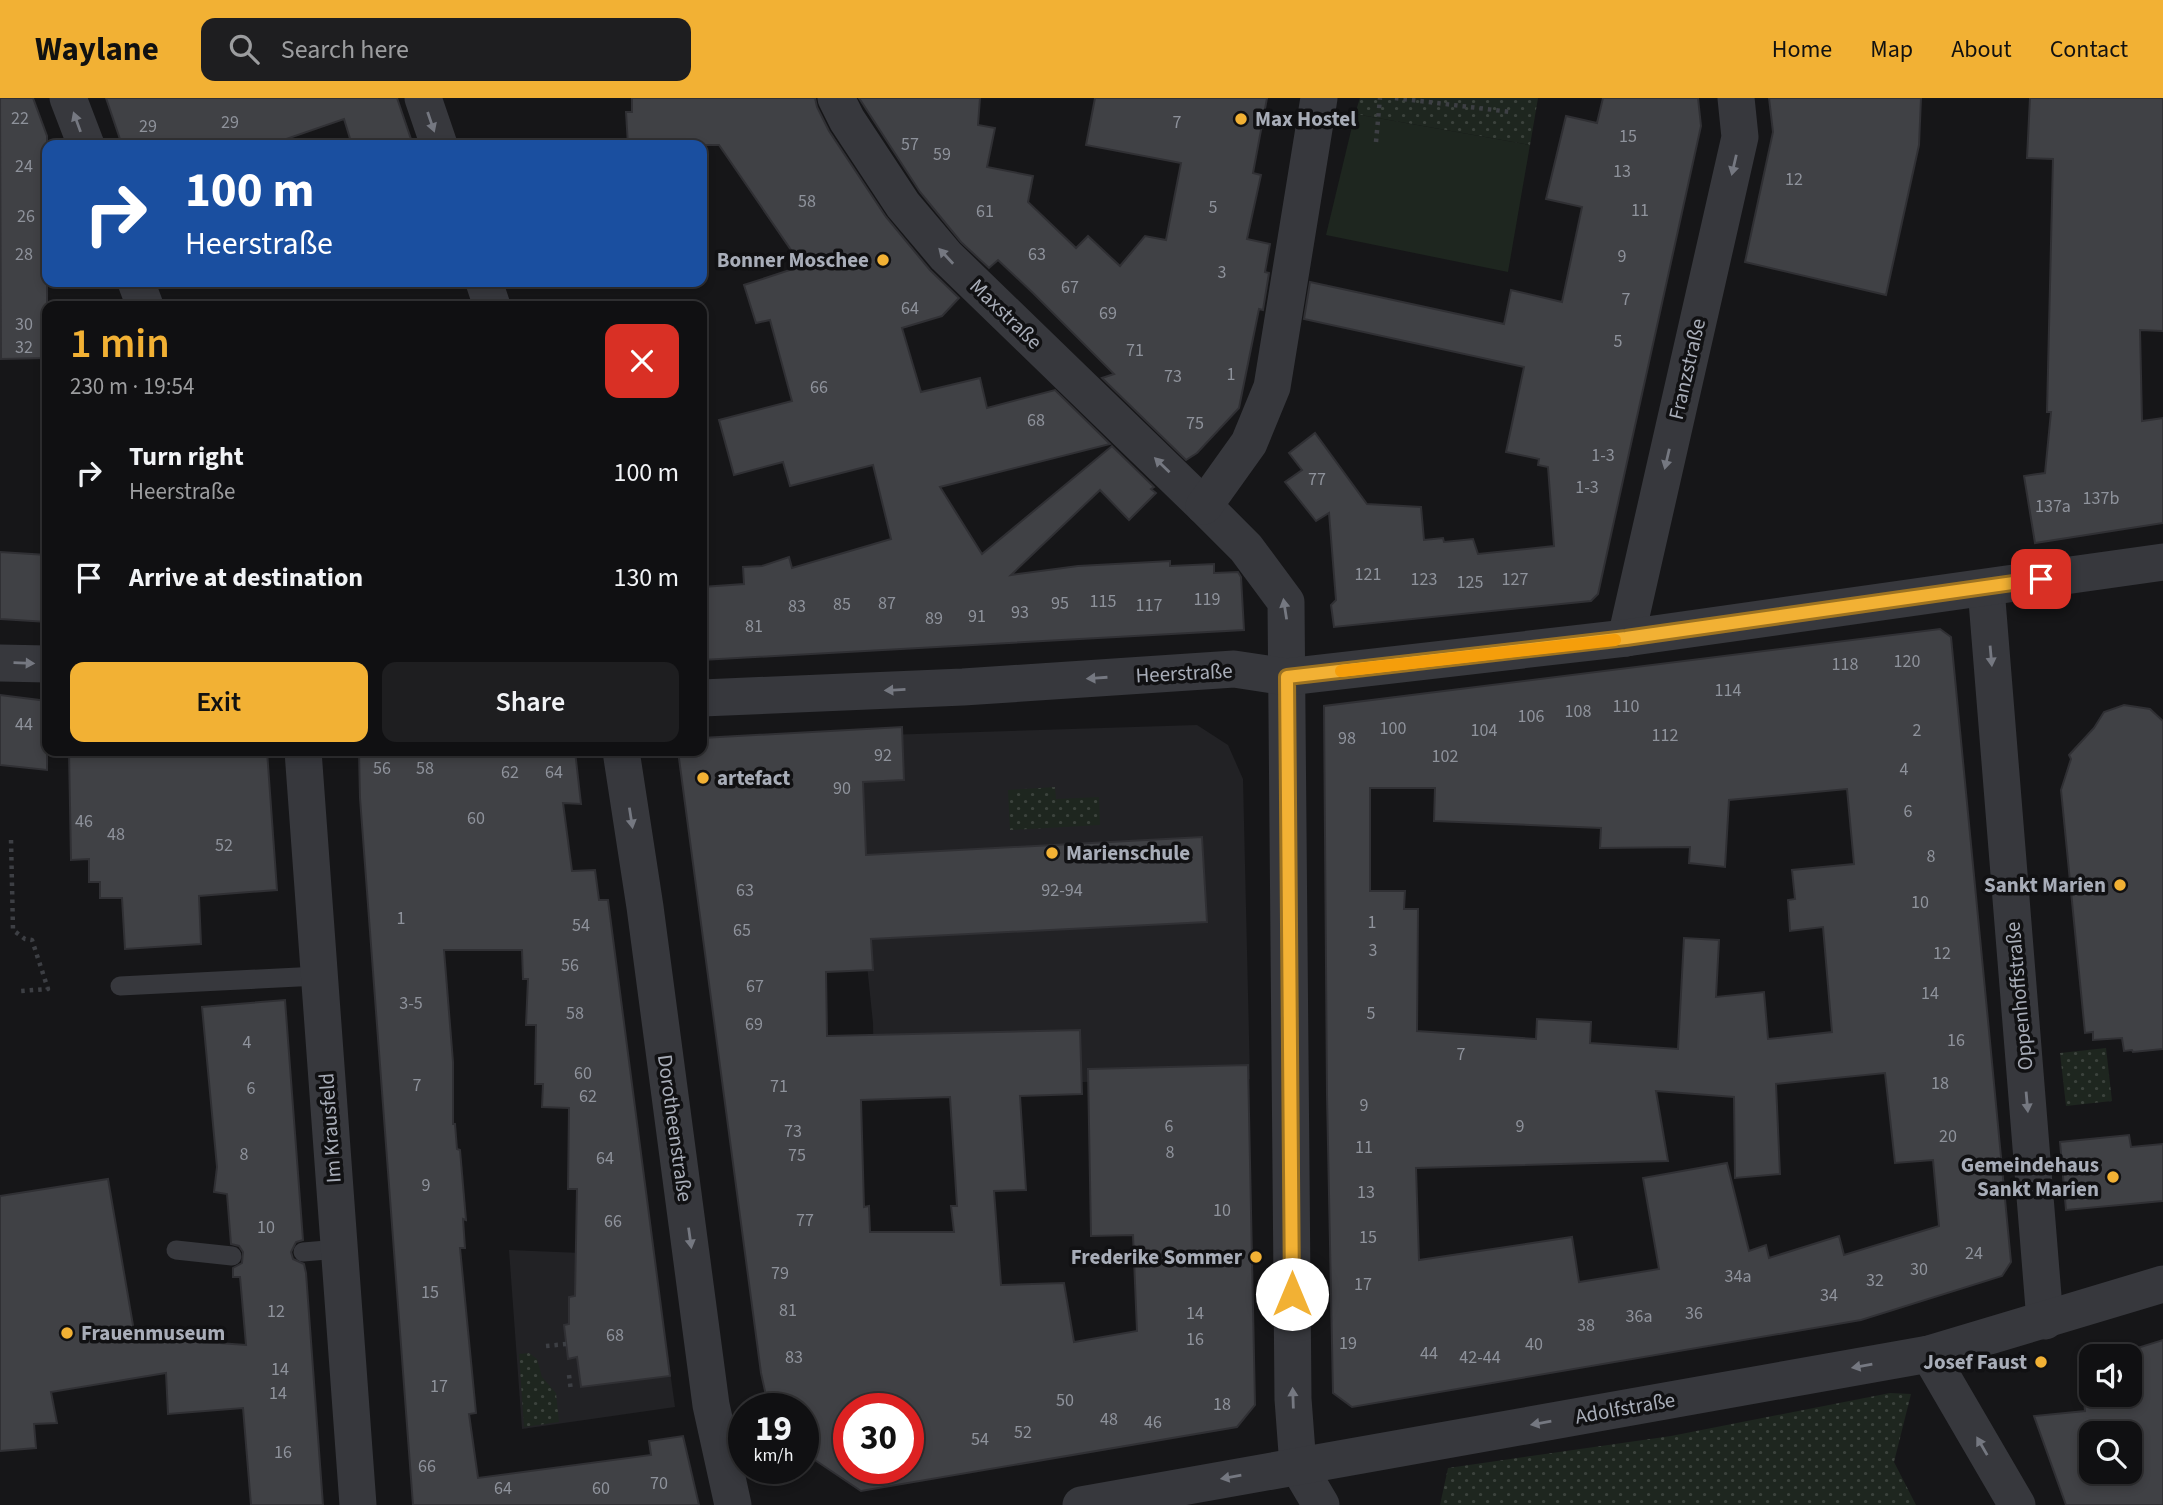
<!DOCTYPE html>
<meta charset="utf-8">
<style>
body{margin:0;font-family:"Source Sans 3",sans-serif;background:#1e1e20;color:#f1f3f6;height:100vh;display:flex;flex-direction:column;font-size:26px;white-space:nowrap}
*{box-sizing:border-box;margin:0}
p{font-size:23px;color:#9c9d9f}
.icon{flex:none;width:38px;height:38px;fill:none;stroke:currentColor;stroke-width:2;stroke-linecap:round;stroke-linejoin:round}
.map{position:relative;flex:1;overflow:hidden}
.sheet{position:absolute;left:42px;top:203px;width:665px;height:455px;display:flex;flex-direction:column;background:#101012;border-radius:14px;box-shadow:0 4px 10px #0003,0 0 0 2px #303032}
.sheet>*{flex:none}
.hud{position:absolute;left:42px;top:42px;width:665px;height:147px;border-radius:14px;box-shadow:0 4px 10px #0003,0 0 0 2px #303032;background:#1a4fa0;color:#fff;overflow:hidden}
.tools{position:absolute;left:2079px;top:1246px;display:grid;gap:14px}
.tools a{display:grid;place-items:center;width:63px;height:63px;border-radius:14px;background:#101012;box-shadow:0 4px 10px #0003,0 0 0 2px #303032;font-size:35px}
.speed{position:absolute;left:728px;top:1295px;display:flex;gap:14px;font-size:35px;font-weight:700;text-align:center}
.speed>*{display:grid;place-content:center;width:91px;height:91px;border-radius:50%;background:#101012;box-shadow:0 4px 10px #0003,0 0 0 2px #303032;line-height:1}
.speed small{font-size:18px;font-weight:400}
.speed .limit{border:10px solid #d22;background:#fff;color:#111}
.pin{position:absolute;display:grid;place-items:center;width:60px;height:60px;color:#fff;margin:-30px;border-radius:14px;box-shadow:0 4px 10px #0006}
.me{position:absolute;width:77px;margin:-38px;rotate:0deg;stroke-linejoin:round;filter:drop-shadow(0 0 5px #0008)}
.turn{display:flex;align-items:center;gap:24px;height:147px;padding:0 28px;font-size:32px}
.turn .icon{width:91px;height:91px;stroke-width:2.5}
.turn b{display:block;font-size:49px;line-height:60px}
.round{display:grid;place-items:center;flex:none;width:74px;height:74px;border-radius:14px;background:#1e1e20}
.summary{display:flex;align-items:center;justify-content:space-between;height:119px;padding:0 28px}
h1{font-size:42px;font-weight:600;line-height:52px;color:#f2b134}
.primary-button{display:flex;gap:14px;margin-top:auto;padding:14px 28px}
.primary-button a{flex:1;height:80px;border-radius:14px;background:#f2b134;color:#111;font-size:28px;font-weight:600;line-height:80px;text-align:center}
.primary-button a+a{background:#1e1e20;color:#f1f3f6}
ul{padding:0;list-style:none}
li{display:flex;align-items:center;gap:21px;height:105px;padding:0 28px}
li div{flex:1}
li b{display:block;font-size:26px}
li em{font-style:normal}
header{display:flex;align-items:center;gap:42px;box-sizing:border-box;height:98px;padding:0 35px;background:#f2b134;color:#111}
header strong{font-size:33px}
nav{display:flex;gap:38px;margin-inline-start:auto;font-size:24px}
.search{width:490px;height:63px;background:#1e1e20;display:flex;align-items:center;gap:18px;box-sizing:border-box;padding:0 24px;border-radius:14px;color:#9c9d9f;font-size:26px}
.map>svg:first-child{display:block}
.built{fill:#222225}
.park{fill:url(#park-dots)}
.pitch{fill:#1e261f}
.building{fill:#404145;stroke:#303034;stroke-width:2;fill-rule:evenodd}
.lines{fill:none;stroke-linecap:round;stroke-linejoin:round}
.path{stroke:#3d3f44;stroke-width:4.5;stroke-dasharray:3.5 5;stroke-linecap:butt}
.lane{stroke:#37383d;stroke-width:19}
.street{stroke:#37383d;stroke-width:37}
.oneway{fill:#757881}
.route-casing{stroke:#9d7322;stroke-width:18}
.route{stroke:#f2b134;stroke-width:12}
.slow{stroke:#f59e0b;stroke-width:12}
.poi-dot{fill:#f2b134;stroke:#111113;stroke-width:2.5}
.labels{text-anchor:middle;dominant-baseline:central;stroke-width:7;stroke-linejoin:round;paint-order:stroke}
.number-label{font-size:18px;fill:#8e929b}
.poi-label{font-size:21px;font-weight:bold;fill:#a8adb8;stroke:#111113;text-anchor:end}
.street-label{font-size:21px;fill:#a8adb8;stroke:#111113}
</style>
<header>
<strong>Waylane</strong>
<div class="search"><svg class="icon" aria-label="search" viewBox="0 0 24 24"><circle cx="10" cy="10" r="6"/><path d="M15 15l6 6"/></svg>Search here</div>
<nav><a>Home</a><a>Map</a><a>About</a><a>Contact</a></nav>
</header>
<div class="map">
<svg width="2163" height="1407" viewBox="0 0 2163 1407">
<defs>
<pattern id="park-dots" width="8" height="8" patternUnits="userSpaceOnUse" patternTransform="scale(1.75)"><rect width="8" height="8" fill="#1e261f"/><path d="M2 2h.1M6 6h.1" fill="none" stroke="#3c433d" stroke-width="1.8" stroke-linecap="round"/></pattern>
</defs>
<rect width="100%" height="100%" fill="#161618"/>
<g class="built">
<path d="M1197 627 1228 647 1243 681 1250 981 874 988 873 925 862 819 854 638Z"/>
<path d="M509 1152 654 1158 675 1309 522 1331Z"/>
</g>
<g class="park">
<path d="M1360 0H1538L1530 47 1355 16Z"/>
<path d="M1055 689 1056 701 1099 699 1100 727 1010 732 1008 692Z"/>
<path d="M2106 950 2112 1003 2066 1008 2060 955Z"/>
<path d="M529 1255 537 1261 542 1279 556 1295 559 1324 524 1329 519 1256Z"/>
<path d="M1890 1295 1911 1296 1894 1364 1916 1407H1440L1448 1370 1671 1338Z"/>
</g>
<path class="pitch" d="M1355 16 1530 47 1508 174 1326 137Z"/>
<g class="building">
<path d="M0 0H33L47 38V260L1 261Z"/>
<path d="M106 0H397L413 47H352L344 21 269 47H122Z"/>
<path d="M632 0H815L817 9 829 33 886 119 930 172 959 200 942 218 902 230 921 294 980 280 987 310 1055 292 1110 346 940 389 982 456 1112 348 1154 389 1151 391 1156 395 1129 422 1100 392 1011 477 1078 468 1170 463V468L1214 466V475L1238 474 1241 479 1244 532 702 562V489L744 486 743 469 762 468 789 459 792 470 891 441 873 367 790 388 783 364 734 377 719 322 792 303 770 222 756 225 744 187 802 168 719 47H628L626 14H632Z"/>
<path d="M859 0H980L978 27 995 30 987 69 1033 78 1028 104 1076 150 1088 138 1120 168 1145 138 1166 142 1181 65 1086 47 1095 0H1267L1253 75 1261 77 1247 141 1270 146 1265 174 1269 175 1263 212 1259 211 1239 310 1197 355 1186 362 1102 280 1114 276 1033 195 998 162 989 170 961 144 920 94Z"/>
<path d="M1603 0H1698L1701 28 1598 496 1591 503 1334 529 1331 507 1336 502 1329 415 1316 423 1285 384 1302 372 1289 355 1315 335 1367 406 1421 409 1424 442 1443 440 1444 444 1473 441 1478 456 1554 448 1548 369 1538 367 1539 361 1506 354 1524 269 1304 221 1310 184 1504 226 1511 192 1562 204 1582 109 1546 101 1566 18 1597 25Z"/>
<path d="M1769 0H1921L1919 47 1886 197 1745 164 1773 34Z"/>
<path d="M2030 0H2163V233L2140 232 2142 323 2163 320V425L2035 445 2024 378 2045 375 2051 314H2047L2053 61 2027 60Z"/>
<path d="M0 454 47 457V524L0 521Z"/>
<path d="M1940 531 1951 539 1989 933 2011 1164 2002 1178 1861 1222 1352 1309 1333 1295 1327 997 1324 608ZM1370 690H1435L1434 723 1601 730 1600 750 1690 749 1689 765 1725 769 1729 702 1847 691 1854 766 1792 772 1795 801 1788 802 1790 833 1823 829 1832 934 1768 941 1764 894 1716 899 1719 842 1684 840 1678 951 1590 945 1591 924 1537 921 1536 941 1417 933 1418 811H1404L1405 793H1370ZM1885 975 1895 1065 1933 1062 1939 1128 1844 1157 1839 1138 1769 1160 1766 1147 1749 1153 1727 1065 1643 1080 1659 1171 1579 1184 1572 1139 1419 1162 1416 1070 1668 1063 1656 993 1734 999 1735 1080 1780 1076 1776 986Z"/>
<path d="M0 597 47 603V672L0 667Z"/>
<path d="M2124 607 2150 611 2163 623V951L2133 954 2132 952 2124 953 2122 940 2093 942V934L2085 935 2061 692 2071 661 2069 657 2094 630 2104 614Z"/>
<path d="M902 629 904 682 863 684 866 757 1202 739 1207 824 871 841 873 872 826 874 827 938 1080 932 1082 996 1020 998 1026 1092 994 1093 1001 1187 1064 1185 1074 1244 1137 1233 1133 1137 1091 1138 1088 971 1248 967 1255 1307 1237 1329 861 1393 803 1354V1311H769L761 1275 678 653H702V640ZM950 999 957 1108H951L954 1134H870L869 1108 864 1109 861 1002ZM849 1311H908V1370H849Z"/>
<path d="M69 653H267L277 792 199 798 201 846 125 851 122 800H100V784H89V761L71 762Z"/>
<path d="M359 653H575L581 706 563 705 572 773 595 772 599 802H608L670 1278 581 1289 577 1259 568 1261 564 1227 569 1226V1199L575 1198 577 1091H568L569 1010 542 1009 543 986H535L536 927H526L528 881H523L522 852H444L453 964V1026H455L457 1051 460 1052 466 1122 463 1121 465 1150H460L476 1315 469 1316 478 1380 651 1357 649 1343 683 1338 699 1407H413L360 700Z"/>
<path d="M285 902 303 1142 296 1144 291 1154 293 1161 304 1166 306 1175 323 1407H251L243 1310 168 1316 166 1275 51 1294 57 1325 34 1326 36 1350 0 1353V1098L108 1081 135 1239 246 1247 240 1179H233V1170L242 1165 243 1154 239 1148 231 1146 227 1096 214 1094 217 1069 202 909Z"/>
<path d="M2129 1037 2131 1049 2163 1046V1103L2066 1112 2060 1044Z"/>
<path d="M2163 1242V1407H2066L2034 1318 2085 1313 2081 1268 2091 1265V1297H2130V1258H2112ZM2091 1335H2130V1374H2091Z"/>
</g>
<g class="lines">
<g class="path">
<path d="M1395 0 1511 14"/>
<path d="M1376 44 1380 0"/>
<path d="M11 742 13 832 25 841 32 842 48 891 21 893"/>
<path d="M546 1248 566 1246"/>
<path d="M569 1277 571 1293"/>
</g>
<g class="lane">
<path d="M120 888 318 878"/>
<path d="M176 1152 232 1158"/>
<path d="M303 1154 339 1151"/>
</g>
<g class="street">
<path d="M68 0 86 47"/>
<path d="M423 0 439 47"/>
<path d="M836 0 847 22 903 107 946 158 1204 408 1246 450 1286 504 1293 1301 1298 1368 1321 1407"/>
<path d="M136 184 145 208"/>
<path d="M484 184 492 208"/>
<path d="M1204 408 1249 345 1272 289 1319 0"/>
<path d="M1986 490 2045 1223"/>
<path d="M1626 540 1740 39 1736 0"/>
<path d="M0 565 47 566"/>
<path d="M702 600 963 589 1234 571 1287 579 1626 540 2163 464"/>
<path d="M303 653 358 1407"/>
<path d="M621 653 645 809 711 1307 733 1407"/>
<path d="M1929 1256 2017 1407"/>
<path d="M1081 1407 1929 1256 2163 1186"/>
</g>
</g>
<defs><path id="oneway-solid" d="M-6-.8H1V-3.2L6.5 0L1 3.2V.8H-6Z" transform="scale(1.75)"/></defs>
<g class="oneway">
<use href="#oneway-solid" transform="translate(77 24) rotate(-110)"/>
<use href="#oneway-solid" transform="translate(431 24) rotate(71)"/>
<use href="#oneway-solid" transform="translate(1734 67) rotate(103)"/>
<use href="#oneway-solid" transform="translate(946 158) rotate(-133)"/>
<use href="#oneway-solid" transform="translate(1667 361) rotate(103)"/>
<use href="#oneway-solid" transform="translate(1162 367) rotate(-136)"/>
<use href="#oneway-solid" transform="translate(1285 511) rotate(-99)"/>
<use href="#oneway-solid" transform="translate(1991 558) rotate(85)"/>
<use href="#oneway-solid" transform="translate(24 565) rotate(2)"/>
<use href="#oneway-solid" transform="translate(1097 580) rotate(176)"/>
<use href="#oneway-solid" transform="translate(895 592) rotate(177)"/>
<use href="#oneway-solid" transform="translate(631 720) rotate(81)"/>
<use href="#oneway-solid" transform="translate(2027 1004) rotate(85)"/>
<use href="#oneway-solid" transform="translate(690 1140) rotate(82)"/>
<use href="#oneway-solid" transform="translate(1862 1268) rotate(170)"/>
<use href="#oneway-solid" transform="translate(1293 1300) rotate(-92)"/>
<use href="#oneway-solid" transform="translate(1541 1325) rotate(170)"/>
<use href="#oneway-solid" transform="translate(1982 1348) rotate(-120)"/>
<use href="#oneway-solid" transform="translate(1231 1379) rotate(170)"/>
</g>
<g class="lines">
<defs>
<path id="route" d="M1292 1196 1287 579 1626 540 2041 481"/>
</defs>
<use href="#route" class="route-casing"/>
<use href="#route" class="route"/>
<path class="slow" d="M1341 573 1615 542"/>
</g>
<g class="poi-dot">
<circle cx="1241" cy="21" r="7"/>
<circle cx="883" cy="162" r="7"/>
<circle cx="703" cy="680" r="7"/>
<circle cx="1052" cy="755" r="7"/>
<circle cx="2120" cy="787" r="7"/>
<circle cx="2113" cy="1079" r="7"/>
<circle cx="1256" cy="1159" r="7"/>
<circle cx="67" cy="1235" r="7"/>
<circle cx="2041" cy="1264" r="7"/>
</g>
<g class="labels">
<g class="number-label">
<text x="20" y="20">22</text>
<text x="230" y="24">29</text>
<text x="1177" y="24">7</text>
<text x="148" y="28">29</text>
<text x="1628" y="38">15</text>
<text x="910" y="46">57</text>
<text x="942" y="56">59</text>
<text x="24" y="68">24</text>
<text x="1622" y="73">13</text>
<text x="1794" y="81">12</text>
<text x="807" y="103">58</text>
<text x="1213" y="109">5</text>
<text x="1640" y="112">11</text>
<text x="985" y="113">61</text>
<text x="26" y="118">26</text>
<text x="24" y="156">28</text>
<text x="1037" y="156">63</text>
<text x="1622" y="158">9</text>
<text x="1222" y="174">3</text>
<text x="1070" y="189">67</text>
<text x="1626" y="201">7</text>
<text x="910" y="210">64</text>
<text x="1108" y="215">69</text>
<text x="24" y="226">30</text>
<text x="1618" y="243">5</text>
<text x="24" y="249">32</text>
<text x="1135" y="252">71</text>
<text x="1231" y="276">1</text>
<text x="1173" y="278">73</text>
<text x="819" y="289">66</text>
<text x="1036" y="322">68</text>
<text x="1195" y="325">75</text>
<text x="1603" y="357">1-3</text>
<text x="1317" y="381">77</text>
<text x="1587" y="389">1-3</text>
<text x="2101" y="400">137b</text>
<text x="2053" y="408">137a</text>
<text x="1368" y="476">121</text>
<text x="1424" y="481">123</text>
<text x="1515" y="481">127</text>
<text x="1470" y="484">125</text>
<text x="1207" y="501">119</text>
<text x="1103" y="503">115</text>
<text x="887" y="505">87</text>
<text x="1060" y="505">95</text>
<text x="842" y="506">85</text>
<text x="1149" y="507">117</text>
<text x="797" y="508">83</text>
<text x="1020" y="514">93</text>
<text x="977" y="518">91</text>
<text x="934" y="520">89</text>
<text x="754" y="528">81</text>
<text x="1907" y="563">120</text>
<text x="1845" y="566">118</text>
<text x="1728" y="592">114</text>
<text x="1626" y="608">110</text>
<text x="1578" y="613">108</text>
<text x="1531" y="618">106</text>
<text x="24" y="626">44</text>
<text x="1393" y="630">100</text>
<text x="1484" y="632">104</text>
<text x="1917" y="632">2</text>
<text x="1665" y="637">112</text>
<text x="1347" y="640">98</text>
<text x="883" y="657">92</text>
<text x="1445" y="658">102</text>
<text x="382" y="670">56</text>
<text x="425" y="670">58</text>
<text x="1904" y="671">4</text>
<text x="510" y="674">62</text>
<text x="554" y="674">64</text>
<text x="842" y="690">90</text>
<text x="1908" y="713">6</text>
<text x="476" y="720">60</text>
<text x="84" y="723">46</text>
<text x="116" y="736">48</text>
<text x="224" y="747">52</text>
<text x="1931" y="758">8</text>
<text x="745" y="792">63</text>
<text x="1062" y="792">92-94</text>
<text x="1920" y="804">10</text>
<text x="401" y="820">1</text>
<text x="1372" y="824">1</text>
<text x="581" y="827">54</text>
<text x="742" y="832">65</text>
<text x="1373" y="852">3</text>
<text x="1942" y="855">12</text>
<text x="570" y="867">56</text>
<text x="755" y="888">67</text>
<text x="1930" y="895">14</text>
<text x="411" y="905">3-5</text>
<text x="575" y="915">58</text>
<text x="1371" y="915">5</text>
<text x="754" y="926">69</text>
<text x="1956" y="942">16</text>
<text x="247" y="944">4</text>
<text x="1461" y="956">7</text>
<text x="583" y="975">60</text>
<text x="1940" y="985">18</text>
<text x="417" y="987">7</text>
<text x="779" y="988">71</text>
<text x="251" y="990">6</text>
<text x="588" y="998">62</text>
<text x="1364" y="1007">9</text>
<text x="1169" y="1028">6</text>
<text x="1520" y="1028">9</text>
<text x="793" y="1033">73</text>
<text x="1948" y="1038">20</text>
<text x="1364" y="1049">11</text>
<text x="1170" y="1054">8</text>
<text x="244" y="1056">8</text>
<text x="797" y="1057">75</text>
<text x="605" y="1060">64</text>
<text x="426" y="1087">9</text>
<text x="1366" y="1094">13</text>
<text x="1222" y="1112">10</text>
<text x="805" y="1122">77</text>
<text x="613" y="1123">66</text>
<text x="266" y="1129">10</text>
<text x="1368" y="1139">15</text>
<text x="1974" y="1155">24</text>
<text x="1919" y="1171">30</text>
<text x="780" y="1175">79</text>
<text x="1738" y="1178">34a</text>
<text x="1875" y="1182">32</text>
<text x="1363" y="1186">17</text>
<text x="430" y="1194">15</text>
<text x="1829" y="1197">34</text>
<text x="788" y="1212">81</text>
<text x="276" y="1213">12</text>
<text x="1195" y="1215">14</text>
<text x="1694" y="1215">36</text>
<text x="1639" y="1218">36a</text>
<text x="1586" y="1227">38</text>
<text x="615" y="1237">68</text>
<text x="1195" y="1241">16</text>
<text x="1348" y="1245">19</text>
<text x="1534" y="1246">40</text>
<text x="1429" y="1255">44</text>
<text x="794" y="1259">83</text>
<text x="1480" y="1259">42-44</text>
<text x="280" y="1271">14</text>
<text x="439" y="1288">17</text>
<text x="278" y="1295">14</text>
<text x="1065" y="1302">50</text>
<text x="1222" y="1306">18</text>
<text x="1109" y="1321">48</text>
<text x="1153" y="1324">46</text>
<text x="1023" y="1334">52</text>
<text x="980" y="1341">54</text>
<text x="283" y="1354">16</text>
<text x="427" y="1368">66</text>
<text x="659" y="1385">70</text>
<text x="503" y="1390">64</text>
<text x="601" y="1390">60</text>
</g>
<g class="poi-label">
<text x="1255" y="21" text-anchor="start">Max Hostel</text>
<text x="869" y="162">Bonner Moschee</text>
<text x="717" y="680" text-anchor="start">artefact</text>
<text x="1066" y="755" text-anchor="start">Marienschule</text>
<text x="2106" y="787">Sankt Marien</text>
<text x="2099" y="1067">Gemeindehaus<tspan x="2099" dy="24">Sankt Marien</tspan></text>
<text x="1242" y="1159">Frederike Sommer</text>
<text x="81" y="1235" text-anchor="start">Frauenmuseum</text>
<text x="2027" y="1264">Josef Faust</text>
</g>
<g class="street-label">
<text transform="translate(1006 216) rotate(44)">Maxstraße</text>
<text transform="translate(1687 271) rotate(-77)">Franzstraße</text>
<text transform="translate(1184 575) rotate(-3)">Heerstraße</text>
<text transform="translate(2019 898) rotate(-95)">Oppenhoffstraße</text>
<text transform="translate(330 1030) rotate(-94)">Im Krausfeld</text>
<text transform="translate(675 1030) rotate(82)">Dorotheenstraße</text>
<text transform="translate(1625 1310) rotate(-10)">Adolfstraße</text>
</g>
</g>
</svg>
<div class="tools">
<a><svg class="icon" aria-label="sound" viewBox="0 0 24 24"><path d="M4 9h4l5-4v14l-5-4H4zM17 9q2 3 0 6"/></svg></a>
<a><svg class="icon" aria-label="search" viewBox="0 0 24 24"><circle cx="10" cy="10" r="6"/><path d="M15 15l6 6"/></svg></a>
</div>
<div class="speed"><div>19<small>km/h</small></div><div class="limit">30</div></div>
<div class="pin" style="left:2041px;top:481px;background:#d93025"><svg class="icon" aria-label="arrive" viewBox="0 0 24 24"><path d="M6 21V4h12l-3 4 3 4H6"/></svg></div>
<svg class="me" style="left:1292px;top:1196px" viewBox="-20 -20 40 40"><circle r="19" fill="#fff"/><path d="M0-13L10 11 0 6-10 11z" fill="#f2b134"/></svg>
<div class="hud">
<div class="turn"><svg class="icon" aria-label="right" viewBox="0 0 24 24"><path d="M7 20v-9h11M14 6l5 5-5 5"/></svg><div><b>100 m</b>Heerstraße</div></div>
</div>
<section class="sheet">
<div class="summary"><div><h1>1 min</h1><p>230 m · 19:54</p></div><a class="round" style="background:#d93025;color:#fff"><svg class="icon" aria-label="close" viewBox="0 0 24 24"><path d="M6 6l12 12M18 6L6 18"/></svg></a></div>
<ul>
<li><svg class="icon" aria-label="right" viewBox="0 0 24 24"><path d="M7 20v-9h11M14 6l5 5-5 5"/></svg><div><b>Turn right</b><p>Heerstraße</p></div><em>100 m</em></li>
<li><svg class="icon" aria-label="arrive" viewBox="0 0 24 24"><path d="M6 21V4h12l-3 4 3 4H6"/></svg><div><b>Arrive at destination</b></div><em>130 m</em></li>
</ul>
<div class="primary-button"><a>Exit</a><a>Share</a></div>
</section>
</div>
